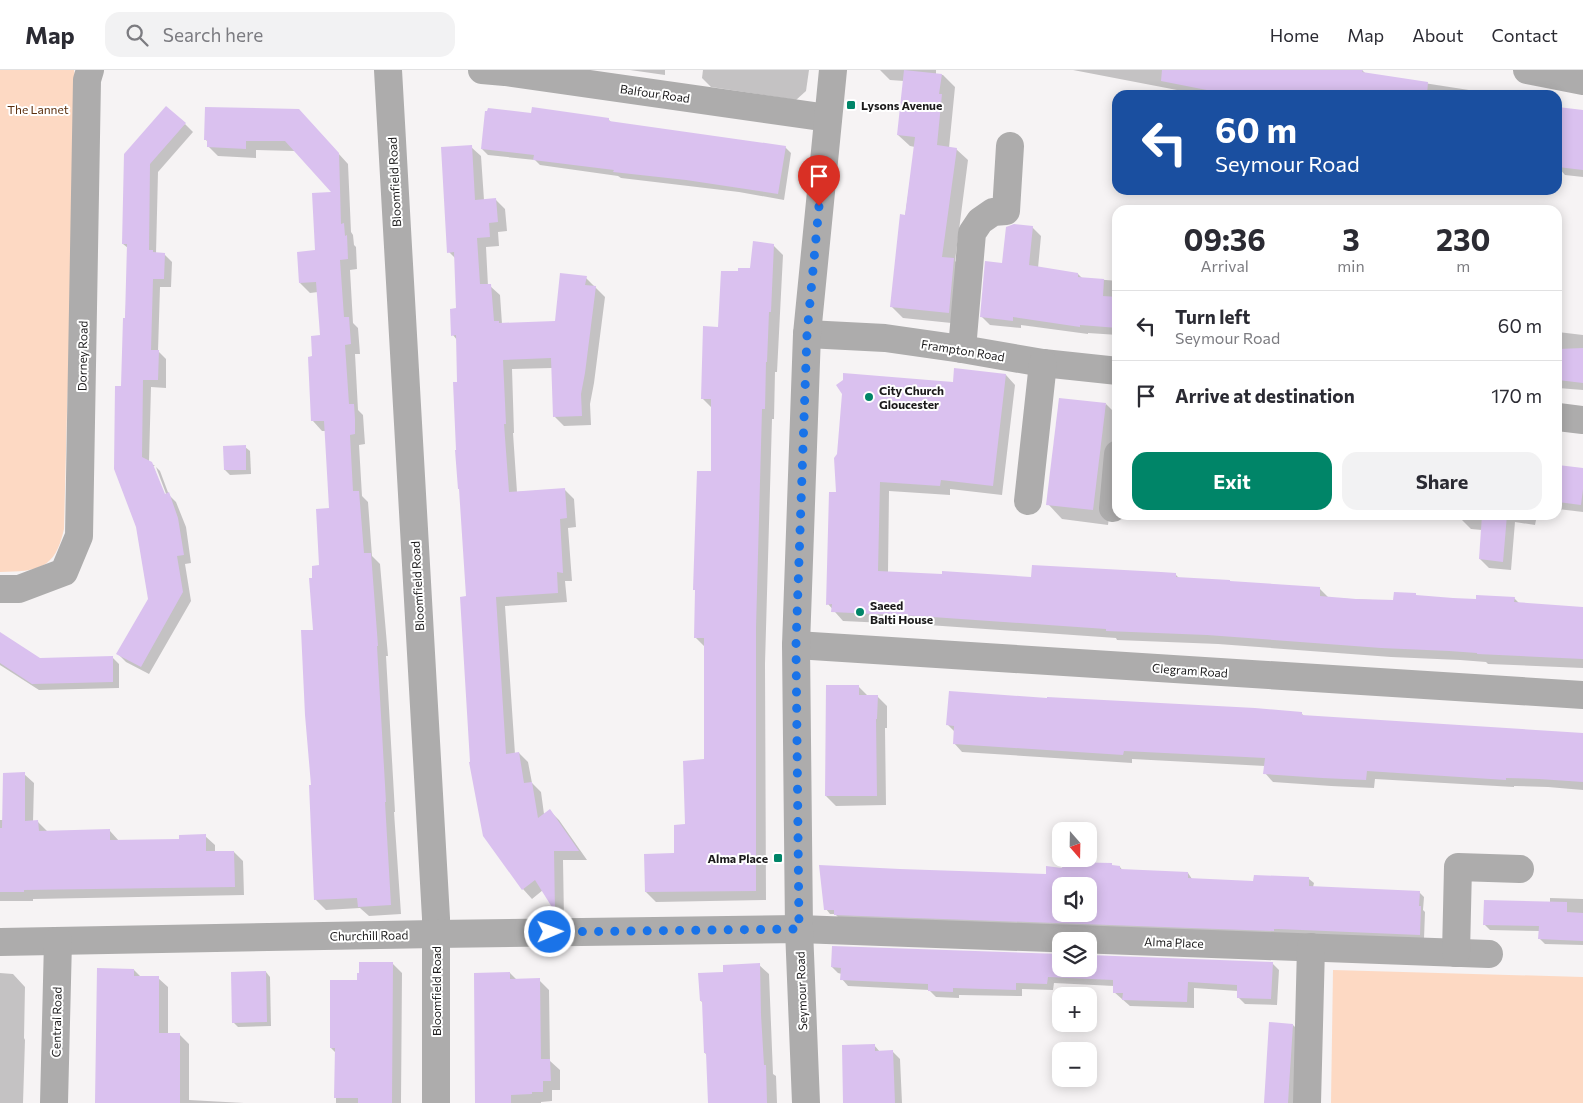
<!DOCTYPE html>
<meta charset="utf-8">
<style>
body{margin:0;font-family:Commissioner,sans-serif;background:#f2f2f3;color:#2b2b33;height:100vh;display:flex;flex-direction:column;font-size:19px;white-space:nowrap}
*{box-sizing:border-box;margin:0}
p{font-size:16px;color:#7c7c81}
.icon{flex:none;width:28px;height:28px;fill:none;stroke:currentColor;stroke-width:2;stroke-linecap:round;stroke-linejoin:round}
.map{position:relative;flex:1;overflow:hidden}
.side{position:absolute;left:1112px;top:135px;width:450px;height:315px;display:flex;flex-direction:column;background:#fff;border-radius:15px;box-shadow:0 2px 12px #0003}
.side>*{flex:none}
.top-card{position:absolute;left:1112px;top:20px;width:450px;height:105px;border-radius:15px;box-shadow:0 2px 12px #0003;background:#1a4fa0;color:#fff;overflow:hidden}
.needle{width:32px;rotate:160deg}
.fabs{position:absolute;left:1052px;top:752px;display:grid;gap:10px}
.fabs a{display:grid;place-items:center;width:45px;height:45px;border-radius:10px;background:#fff;box-shadow:0 2px 12px #0003;font-size:25px}
.pin{position:absolute;display:grid;place-items:center;width:42px;height:42px;color:#fff;margin:-51px -21px;border-radius:50% 50% 50% 0;rotate:-45deg;box-shadow:0 0 5px #0007}
.pin .icon{rotate:45deg}
.me{position:absolute;width:55px;margin:-28px;rotate:89deg;stroke-linejoin:round;filter:drop-shadow(0 0 4px #0008)}
.turn{display:flex;align-items:center;gap:18px;height:105px;padding:0 20px;font-size:22px}
.turn .icon{width:65px;height:65px;stroke-width:2.5}
.turn b{display:block;font-size:35px;line-height:42px}
.eta{display:flex;justify-content:space-evenly;align-items:center;height:85px;text-align:center}
.eta b{font-size:30px;font-weight:700;line-height:35px}
.cta{display:flex;gap:10px;margin-top:auto;padding:10px 20px}
.cta a{flex:1;height:58px;border-radius:15px;background:#008568;color:#fff;font-size:20px;font-weight:700;line-height:58px;text-align:center}
.cta a+a{background:#f2f2f3;color:#2b2b33}
ul{padding:0;list-style:none}
li{display:flex;align-items:center;gap:15px;height:70px;padding:0 20px;border-top:1px solid #e1e1e2}
li div{flex:1}
li b{display:block;font-size:19px}
li em{font-style:normal}
header{display:flex;align-items:center;gap:30px;box-sizing:border-box;height:70px;padding:0 25px;background:#fff;border-bottom:1px solid #e1e1e2}
header strong{font-size:24px}
nav{display:flex;gap:28px;margin-inline-start:auto;font-size:18px}
.search{width:350px;height:45px;background:#f2f2f3;display:flex;align-items:center;gap:12px;box-sizing:border-box;padding:0 18px;border-radius:15px;color:#7c7c81;font-size:19px}
.map>svg:first-child{display:block}
.green{fill:#fdd9c3}
.shadow{fill:#0003;fill-rule:evenodd}
.building{fill:#dac1ef;fill-rule:evenodd}
.lines{fill:none;stroke-linecap:round;stroke-linejoin:round}
.minor{stroke:#adacac;stroke-width:28}
.route{stroke:#1a73e8;stroke-width:9;stroke-dasharray:0 16.2}
.poi-dot{fill:#008568;stroke:#fff;stroke-width:2}
.labels{text-anchor:middle;dominant-baseline:central;stroke-width:4;stroke-linejoin:round;paint-order:stroke}
.street-label{font-size:12px;fill:#1b1a1b;stroke:#fff}
.poi-label{font-size:12px;font-weight:bold;fill:#1b1a1b;stroke:#fff;text-anchor:start}
.park-label{font-size:12px;fill:#5b2f0d;stroke:#fff}
</style>
<header>
<strong>Map</strong>
<div class="search"><svg class="icon" aria-label="search" viewBox="0 0 24 24"><circle cx="10" cy="10" r="6"/><path d="M15 15l6 6"/></svg>Search here</div>
<nav><a>Home</a><a>Map</a><a>About</a><a>Contact</a></nav>
</header>
<div class="map">
<svg width="1583" height="1033" viewBox="0 0 1583 1033">
<rect width="100%" height="100%" fill="#f6f3f4"/>
<g class="green">
<path d="M0 0H74L77 17 73 201 67 341 64 459C55 500 38 501 0 502Z"/>
<path d="M1333 900 1583 907V1033H1331Z"/>
</g>
<g class="shadow">
<path d="M630 0H665V5Z"/>
<path d="M703 0H809L806 21 796 30 711 17 702 8Z"/>
<path d="M880 0H936V4L943 5 955 17 949 78 956 79 968 90 955 191 965 201 961 254 903 248 892 237 915 77 910 76 898 65 904 11 890 10Z"/>
<path d="M1073 0H1362L1366 4 1501 25H1203Z"/>
<path d="M1558 39 1583 41V107L1565 105 1558 97Z"/>
<path d="M532 44 608 49 612 53 785 77 791 83 784 130 739 122 621 108 618 106 540 95 535 90 488 85 482 79Z"/>
<path d="M309 51 348 94 351 162 353 165 354 175 356 177 357 199 350 200 353 253 358 258 360 284H355L358 340 363 345 364 360 365 374 359 375 362 426 368 432 372 486 380 494 388 586H386L395 742H394L401 844 369 846 360 838 326 840 316 830 312 716 314 510 321 496 330 439 326 361H322L313 351 314 287 321 267 318 222 310 223 300 213 317 181 334 123 295 81 256 80V88L218 86 208 76V72L205 69Z"/>
<path d="M185 54 193 62 158 102 156 184H164L172 192 171 217H160L158 281 166 289V318L151 317 149 392 155 396H153L166 430 168 429 156 397 160 401 169 425 176 432 186 457 191 493 185 494 191 531 149 604 126 592 118 584 149 529 123 317 128 178 123 174 126 85Z"/>
<path d="M471 77 481 86 484 130H496L505 139 507 161 498 162 499 176 486 177 488 216H490L500 225 502 254 556 252 586 208 605 227 594 313 590 334 591 355 564 356 555 347 552 298 512 299 514 363H513L517 422 564 419 574 429 576 457 568 458 572 511H565L567 532 505 536 515 684 519 683 528 692 532 713 541 722 544 744 550 741 559 750 587 790H563L564 849 556 841 543 820 532 829 523 819 468 528 457 270 453 265 457 240 455 188 449 182Z"/>
<path d="M1032 157 1041 166 1038 198 1078 204 1082 208 1118 211V265L1088 263V264L1021 255V258L990 255 982 247 1004 194Z"/>
<path d="M773 175 783 185 777 302H775L774 349H772L765 594 766 830 656 832 646 822 676 784 686 756 706 690 705 577 695 567 696 521 695 520 712 402V338L702 328 720 258 739 202 751 200Z"/>
<path d="M1558 262 1583 265V320L1558 318Z"/>
<path d="M1006 305 1015 315 1002 425 950 419V425L889 421 888 503 1032 509 1176 505 1179 508 1320 519 1329 528 1395 531 1415 524 1418 527 1477 530 1514 528 1520 534 1583 538V598L1488 594 1486 592 1460 590 1391 587 1218 574 1117 570 1116 568 928 555 843 551 828 534 838 423 954 313Z"/>
<path d="M1106 334 1118 346V373L1108 455 1062 449 1048 434Z"/>
<path d="M245 377 250 381 251 404 230 405 225 400Z"/>
<path d="M1558 396 1583 400V442L1558 439Z"/>
<path d="M1463 445H1537L1535 455 1515 452 1511 500 1489 498 1480 489 1482 460 1471 459 1462 450Z"/>
<path d="M0 564 39 589 112 587 119 594V618L39 620 0 595Z"/>
<path d="M858 616 868 626H877L887 636V658H885L886 735 836 736 826 726Z"/>
<path d="M1049 629 1302 644 1304 646 1583 665V720L1548 717 1514 716V717L1375 709 1374 718 1331 716 1273 712 1265 703V696L1132 689V693L962 682 954 673 955 662 948 655Z"/>
<path d="M24 704 34 713 33 752H38L47 761H110L119 771 180 770 205 766 215 775V782H234L243 791 244 825 33 829V831H0V750H4Z"/>
<path d="M1120 797 1123 801 1188 803 1192 809 1254 812 1309 809 1314 813 1313 817 1419 822 1424 827 1423 840 1425 842 1424 869 840 849 835 844H830L826 839 1047 806 1069 799ZM1061 816H1089V844H1061Z"/>
<path d="M1550 828 1583 829V875L1545 874 1539 868 1540 861 1490 860 1484 854 1550 833Z"/>
<path d="M833 877 1061 885V899H1089V886L1272 893 1279 900 1277 935 1245 934 1238 927V921L1194 918V938L1130 936 1114 922V916L1054 913 1053 920 1022 919V926L959 925V928L936 927 929 920 848 916 842 909V904L838 903 832 897Z"/>
<path d="M392 893 402 903 401 1033H336V983L331 978 358 911Z"/>
<path d="M759 895 769 904 773 1004 776 1006 777 1033H709L707 985 705 983 703 933 701 931 725 903Z"/>
<path d="M134 900 142 908H158L168 917V964H179L189 974V1030L244 1033H96Z"/>
<path d="M266 902 270 907 271 956 238 957 233 952Z"/>
<path d="M0 903 13 904 25 917 24 968 25 970 23 1033H0Z"/>
<path d="M510 903 517 910H539L549 920 550 991 560 1000V1020H552V1031L541 1032V1033H477Z"/>
<path d="M1293 955 1301 963 1296 1033H1265Z"/>
<path d="M874 975 880 982 892 981 900 989 902 1033H845Z"/>
</g>
<g class="building">
<path d="M904 0 942 4 939 24H942L937 75 957 78 942 187 954 188 949 243 890 237 900 144 905 145 915 67 897 65Z"/>
<path d="M1162 0H1363L1362 2 1428 12 1427 25H1232L1161 11Z"/>
<path d="M166 36 186 53 150 94 149 180H153V182L165 183 164 209H153L151 280H159L158 310H143L142 387 152 392 165 424 169 422 178 448 184 485 177 486 183 522 141 597 116 584 148 529 136 457 114 399 115 316H121L123 248H125L127 174H122L124 84Z"/>
<path d="M205 37 299 39 339 83 341 154 344 153 345 166 347 165 348 189 340 190 344 247H349L351 274 345 275 349 334H354L355 349V364L350 365 353 421H359L364 483H371L378 576H377L386 732H385L391 835 358 837 357 828 314 830 309 715H311L305 645 301 560H313L309 508H312V496L319 495 316 439 329 438 324 351H311L308 287 312 286 311 266 320 265 316 212 299 213 297 182 315 180 312 123 331 122 285 71H246V79L207 77V70H204Z"/>
<path d="M532 37 609 48V51L786 76 778 124 686 110 613 102 614 100 533 90 534 85 481 79 485 41H487L488 38 531 43Z"/>
<path d="M1558 37 1583 40V100L1558 97Z"/>
<path d="M472 75 475 130 496 128 498 152 489 153 490 167 477 168 480 214H491L494 251H499V253L555 251 560 203 587 206 585 215 596 216 585 303 581 324 582 346 553 347 551 288 503 290 506 354H504L509 422 565 418 567 448 560 449 563 503 557 502 558 523 496 527 506 684 519 682 524 713 532 712 538 748 550 739 579 781H554L555 842 535 810 522 820 483 766 469 692H470L460 527 466 526 459 419H458L455 380H456L453 312H457L456 265 451 266 450 239 456 238 454 182 447 183 441 77Z"/>
<path d="M1014 154 1033 156 1029 195 1078 203V207L1104 209 1103 226 1118 227V258L1080 255V257L1013 247V251L980 247 985 191 1002 193 1006 157Z"/>
<path d="M753 171 774 174 771 242H769L767 292H766L765 339H762L756 558V821L645 822 644 784 674 783V755L685 754 683 691 704 689V568H694L695 520H693L697 401H711V329H701L703 256 718 257 721 201H738V198H750Z"/>
<path d="M1583 278V313L1558 310V279Z"/>
<path d="M954 298 1006 304 993 416 941 410 940 416 880 412 878 501 942 504V501L1031 507 1032 495 1161 502 1176 503V507L1230 510V511L1320 517V526L1356 529 1393 530 1394 522 1416 523V525L1453 528 1476 529V525L1515 527 1514 532 1583 537V589L1477 584V583L1449 581 1381 578 1207 565 1106 561V559L918 546 831 542 832 534 826 535 829 422H836L834 388 837 384 842 324 836 315 843 310V303L953 312Z"/>
<path d="M1059 328 1106 333 1093 440 1046 435Z"/>
<path d="M246 375V400H224L223 376Z"/>
<path d="M1558 395 1583 398V419L1581 435 1558 432Z"/>
<path d="M1482 445H1507L1503 492 1479 489Z"/>
<path d="M0 562 40 588 113 586V612L32 614 0 593Z"/>
<path d="M826 615H859V625H878L877 649H876L877 726H825Z"/>
<path d="M949 621 1047 628V627L1255 638 1302 642V645L1583 663V712L1539 709 1506 708V710L1367 701 1366 710 1322 708 1263 704 1265 688 1124 681 1123 685 953 674 954 656 946 655Z"/>
<path d="M25 702V751L38 750 39 761 110 759V770L179 769V765L206 764V781H234L235 817 24 820V822H0V758H2L3 703Z"/>
<path d="M1063 792 1112 793V795L1120 796V799L1188 802V808L1253 811 1254 805 1309 807V816L1420 821 1419 836H1421L1420 865 1278 859H1274V861L834 845V840H824L819 795 900 799 1046 804V796L1062 798ZM1061 816H1089V844H1061Z"/>
<path d="M1484 830 1567 832V842L1583 843V871L1538 869 1539 856 1483 855Z"/>
<path d="M832 876 1061 884V899H1089V885L1273 892 1271 929 1237 928V915L1188 912 1187 932 1122 930 1123 923H1113V910L1048 907 1047 914 1016 913V920L953 918V922L928 921V914L840 910 841 898 831 897Z"/>
<path d="M359 892H393L392 1033H358V1028H334L335 978H330V910H357V903H359Z"/>
<path d="M760 893 761 945 764 995H766L767 1033H708L706 983H704L702 931H700L698 903 723 902V895Z"/>
<path d="M97 898 134 899V906H159V963H180V1033H95Z"/>
<path d="M266 901 267 952 232 953 231 902Z"/>
<path d="M510 902V909L540 908 541 989H550L551 1011H543V1022H532V1024L511 1025V1033H475L474 903Z"/>
<path d="M1269 952 1293 954 1288 1033H1264Z"/>
<path d="M875 974V981L893 980 895 1033H843L842 975Z"/>
</g>
<g class="lines">
<g class="minor">
<path d="M388 0 436 848V1033"/>
<path d="M482 0 505 2 828 48"/>
<path d="M1527 0 1583 11"/>
<path d="M807 264 885 268 962 279 1043 293 1118 301"/>
<path d="M962 279 972 163 980 151 993 142 1006 141 1010 76"/>
<path d="M1558 347 1583 350"/>
<path d="M1028 431 1043 293"/>
<path d="M1113 438 1118 384"/>
<path d="M0 519H19L64 502 79 466 87 10 90 0"/>
<path d="M796 575 1583 625"/>
<path d="M0 872 436 864 799 859 1489 884"/>
<path d="M1456 883 1458 797 1520 799"/>
<path d="M54 1033 58 871"/>
<path d="M806 1033 799 859 796 575 807 264 833 0"/>
<path d="M1307 1033 1311 877"/>
</g>
</g>
<g class="lines">
<path class="route" d="M550 862 799 859 796 575 807 264 819 136"/>
</g>
<g class="poi-dot">
<rect x="846" y="30" width="10" height="10" rx="2.5"/>
<circle cx="869" cy="327" r="5"/>
<circle cx="860" cy="542" r="5"/>
<rect x="773" y="783" width="10" height="10" rx="2.5"/>
</g>
<g class="labels">
<g class="street-label">
<text transform="translate(655 23) rotate(8)">Balfour Road</text>
<text transform="translate(394 112) rotate(-93)">Bloomfield Road</text>
<text transform="translate(963 280) rotate(9)">Frampton Road</text>
<text transform="translate(82 286) rotate(-89)">Dorney Road</text>
<text transform="translate(417 516) rotate(-93)">Bloomfield Road</text>
<text transform="translate(1190 600) rotate(4)">Clegram Road</text>
<text transform="translate(369 865) rotate(-1)">Churchill Road</text>
<text transform="translate(1174 872) rotate(2)">Alma Place</text>
<text transform="translate(436 921) rotate(-90)">Bloomfield Road</text>
<text transform="translate(801 921) rotate(-92)">Seymour Road</text>
<text transform="translate(56 952) rotate(-89)">Central Road</text>
</g>
<g class="poi-label">
<text x="861" y="35">Lysons Avenue</text>
<text x="879" y="320">City Church<tspan x="879" dy="14">Gloucester</tspan></text>
<text x="870" y="535">Saeed<tspan x="870" dy="14">Balti House</tspan></text>
<text x="768" y="788" text-anchor="end">Alma Place</text>
</g>
<g class="park-label">
<text x="38" y="39">The Lannet</text>
</g>
</g>
</svg>
<div class="fabs">
<a><svg class="needle" viewBox="-14 -14 28 28"><path d="M0-13l5 13h-10z" fill="#e53935"/><path d="M0 13l5-13h-10z" fill="#7c7c81"/></svg></a>
<a><svg class="icon" aria-label="sound" viewBox="0 0 24 24"><path d="M4 9h4l5-4v14l-5-4H4zM17 9q2 3 0 6"/></svg></a>
<a><svg class="icon" aria-label="layers" viewBox="0 0 24 24"><path d="M12 4l9 5-9 5-9-5zM3 14l9 5 9-5"/></svg></a>
<a>+</a>
<a>−</a>
</div>
<div class="pin" style="left:819px;top:136px;background:#d93025"><svg class="icon" aria-label="arrive" viewBox="0 0 24 24"><path d="M6 21V4h12l-3 4 3 4H6"/></svg></div>
<svg class="me" style="left:550px;top:862px" viewBox="-20 -20 40 40"><circle r="17" fill="#1a73e8" stroke="#fff" stroke-width="3"/><path d="M0-11L8 9 0 5-8 9z" fill="#fff"/></svg>
<div class="top-card">
<div class="turn"><svg class="icon" aria-label="left" viewBox="0 0 24 24"><path d="M17 20v-9H6M10 6l-5 5 5 5"/></svg><div><b>60 m</b>Seymour Road</div></div>
</div>
<section class="side">
<div class="eta">
<div><b>09:36</b><p>Arrival</p></div>
<div><b>3</b><p>min</p></div>
<div><b>230</b><p>m</p></div>
</div>
<ul>
<li><svg class="icon" aria-label="left" viewBox="0 0 24 24"><path d="M17 20v-9H6M10 6l-5 5 5 5"/></svg><div><b>Turn left</b><p>Seymour Road</p></div><em>60 m</em></li>
<li><svg class="icon" aria-label="arrive" viewBox="0 0 24 24"><path d="M6 21V4h12l-3 4 3 4H6"/></svg><div><b>Arrive at destination</b></div><em>170 m</em></li>
</ul>
<div class="cta"><a>Exit</a><a>Share</a></div>
</section>
</div>
